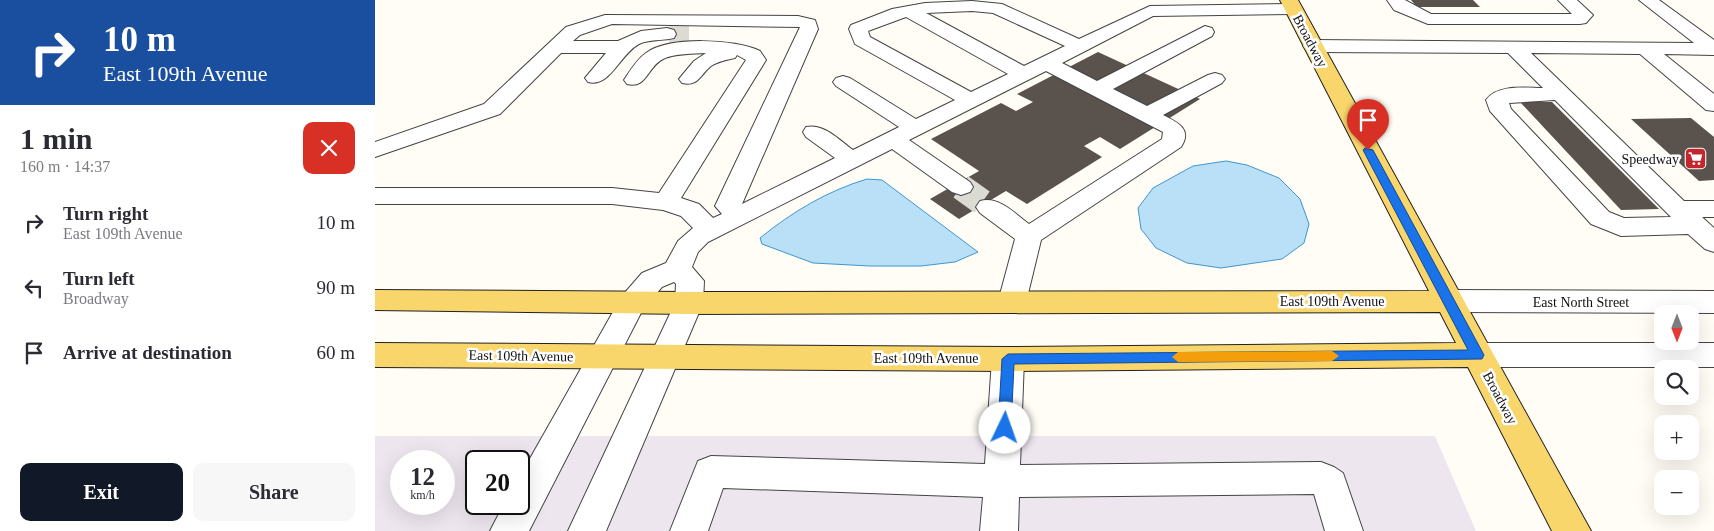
<!DOCTYPE html>
<meta charset="utf-8">
<style>
body{margin:0;font-family:"Times New Roman",serif;background:#f7f7f7;color:#2b2b33;height:100vh;display:flex;flex-direction:column;font-size:19px;white-space:nowrap}
*{box-sizing:border-box;margin:0}
p{font-size:16px;color:#7c7c81}
.icon{flex:none;width:28px;height:28px;fill:none;stroke:currentColor;stroke-width:2;stroke-linecap:round;stroke-linejoin:round}
.map{position:relative;flex:1;overflow:hidden}
.details{display:flex;flex-direction:column;background:#fff;width:375px}
.details>*{flex:none}
.hud{background:#1a4fa0;color:#fff;overflow:hidden}
.needle{width:32px;rotate:180deg}
.buttons{position:absolute;left:1279px;top:305px;display:grid;gap:10px}
.buttons a{display:grid;place-items:center;width:45px;height:45px;border-radius:10px;background:#fff;box-shadow:0 5px 20px #0002;font-size:25px}
.speed{position:absolute;left:15px;top:450px;display:flex;gap:10px;font-size:25px;font-weight:700;text-align:center}
.speed>*{display:grid;place-content:center;width:65px;height:65px;border-radius:50%;background:#fff;box-shadow:0 5px 20px #0002;line-height:1}
.speed small{font-size:12px;font-weight:400}
.speed .limit{border:2px solid #111;border-radius:8px;background:#fff;color:#111}
.pin{position:absolute;display:grid;place-items:center;width:42px;height:42px;color:#fff;margin:-51px -21px;border-radius:50% 50% 50% 0;rotate:-45deg;box-shadow:0 0 5px #0007}
.pin .icon{rotate:45deg}
.me{position:absolute;width:55px;margin:-28px;rotate:3deg;stroke-linejoin:round;filter:drop-shadow(0 0 4px #0008)}
.turn{display:flex;align-items:center;gap:18px;height:105px;padding:0 20px;font-size:22px}
.turn .icon{width:65px;height:65px;stroke-width:2.5}
.turn b{display:block;font-size:35px;line-height:42px}
.round{display:grid;place-items:center;flex:none;width:52px;height:52px;border-radius:10px;background:#f7f7f7}
.head{display:flex;align-items:center;justify-content:space-between;height:85px;padding:0 20px}
h1{font-size:30px;font-weight:600;line-height:38px}
.primary-button{display:flex;gap:10px;margin-top:auto;padding:10px 20px}
.primary-button a{flex:1;height:58px;border-radius:10px;background:#111827;color:#fff;font-size:20px;font-weight:600;line-height:58px;text-align:center}
.primary-button a+a{background:#f7f7f7;color:#2b2b33}
ul{padding:0;list-style:none}
li{display:flex;align-items:center;gap:15px;height:65px;padding:0 20px}
li div{flex:1}
li b{display:block;font-size:19px}
li em{font-style:normal}
main{display:flex;flex:1;min-height:0}
.map>svg:first-child{display:block}
.industrial{fill:#eee6ef;fill-rule:evenodd}
.water{fill:#b9e0f7;stroke:#3f96cf}
.building{fill:#5a524d}
.lines{fill:none;stroke-linecap:round;stroke-linejoin:round}
.minor-tunnel-far1{stroke:#dbdad3;stroke-width:20;stroke-dasharray:20 10;stroke-linecap:butt}
.minor-tunnel{stroke:#dbdad3;stroke-width:26;stroke-dasharray:26 12;stroke-linecap:butt}
.minor-casing{stroke:#444;stroke-width:2}
.major-casing{stroke:#222;stroke-width:2}
.minor{fill:#fff;fill-rule:evenodd}
.major{fill:#f9d66b;fill-rule:evenodd}
.route{fill:#1a73e8;stroke:#114b97}
.slow{fill:#f59e0b}
.labels{text-anchor:middle;dominant-baseline:central;stroke-width:5;stroke-linejoin:round;paint-order:stroke}
.street-label{font-size:14px;fill:#111;stroke:#fff}
.poi-label{font-size:14px;fill:#111;stroke:#fff;text-anchor:end}
</style>
<main>
<section class="details">
<div class="hud">
<div class="turn"><svg class="icon" aria-label="right" viewBox="0 0 24 24"><path d="M7 20v-9h11M14 6l5 5-5 5"/></svg><div><b>10 m</b>East 109th Avenue</div></div>
</div>
<div class="head"><div><h1>1 min</h1><p>160 m · 14:37</p></div><a class="round" style="background:#d93025;color:#fff"><svg class="icon" aria-label="close" viewBox="0 0 24 24"><path d="M6 6l12 12M18 6L6 18"/></svg></a></div>
<ul>
<li><svg class="icon" aria-label="right" viewBox="0 0 24 24"><path d="M7 20v-9h11M14 6l5 5-5 5"/></svg><div><b>Turn right</b><p>East 109th Avenue</p></div><em>10 m</em></li>
<li><svg class="icon" aria-label="left" viewBox="0 0 24 24"><path d="M17 20v-9H6M10 6l-5 5 5 5"/></svg><div><b>Turn left</b><p>Broadway</p></div><em>90 m</em></li>
<li><svg class="icon" aria-label="arrive" viewBox="0 0 24 24"><path d="M6 21V4h12l-3 4 3 4H6"/></svg><div><b>Arrive at destination</b></div><em>60 m</em></li>
</ul>
<div class="primary-button"><a>Exit</a><a>Share</a></div>
</section>
<div class="map">
<svg width="1339" height="531" viewBox="0 0 1339 531">
<rect width="100%" height="100%" fill="#fffdf5"/>
<path class="industrial" d="M0 436H1060L1101 531H0ZM26 461H69V504H26ZM101 461H144V504H101Z"/>
<g class="water">
<path d="M851 161 872 165 904 178 925 199 934 224 929 243 907 259 846 268 812 263 781 248 766 229 763 208 778 188 818 166Z"/>
<path d="M492 179 507 180 603 252 580 262 546 266H495L438 263 387 244 385 238C417 212 452 191 492 179Z"/>
</g>
<g class="building">
<path d="M1036 0H1098L1105 7H1042Z"/>
<path d="M723 52 825 99 745 149 725 137 709 146 727 157 652 204 631 191 584 219 555 199 604 171 556 139 626 103 641 111 658 102 642 94Z"/>
<path d="M1145 102H1177L1284 209 1246 210Z"/>
<path d="M1316 118 1339 137V180L1324 181 1256 119Z"/>
</g>
<g class="lines">
<path class="minor-tunnel-far1" d="M294 34H323"/>
<path class="minor-tunnel" d="M586 187 614 207"/>
<defs>
<g id="minor">
<path d="M1012 0H1030L1056 14H1197L1183 0H1202L1218 15 1211 23 1205 24H1053L1019 10Z"/>
<path d="M1264 0H1284L1339 40V55L1289 54 1339 94V111L1331 110 1265 54 1156 53 1309 201H1339V217H1327L1339 228V252L1330 249 1313 234 1246 236 1216 224 1115 111 1111 100C1122 84 1151 88 1168 88L1133 53 938 52 931 50 928 46 931 42 938 40 1319 43ZM1180 100 1294 215 1296 217 1249 218 1234 212 1136 109 1134 103Z"/>
<path d="M597 1 627 4 704 39 775 6 918 4 924 5 927 9 924 13 918 14 778 16 687 63 722 81 830 26 837 28 839 32 837 36 738 89 772 106 833 75 840 73 847 75 850 79 847 83 788 115C802 122 818 129 806 147L666 240 651 302 647 309 637 313 627 309 623 302 640 239 605 213 601 207 605 201C624 196 639 213 654 224L787 139 788 132 671 71 534 140 595 182 598 187 595 192 586 195 577 192 517 149 333 242 323 252 317 267 329 281 328 303 231 531H193L300 303 301 284 299 282 287 287 268 309 154 531H115L129 504H144V478L247 296 267 273 291 263 303 241 318 228 306 216 288 210 237 204H0V188H237L284 193 371 60 362 55 360 58C351 60 344 61 336 66 325 75 323 87 307 83L304 79 319 61 331 53C318 54 300 53 288 59 272 67 272 89 252 84L249 80C255 71 262 59 271 53 294 36 360 39 385 51L391 60 306 198 324 204 338 218 347 214 340 206 425 27 237 24 205 35 198 41H243L266 31 292 28 299 30 301 34 299 38C287 41 274 39 264 44 245 54 235 88 213 82L210 78 231 53H186L125 114 0 157V142L109 104 191 27 230 15 423 16 440 20 443 29 367 204 460 158 431 137 428 132 431 127C449 123 464 140 478 150L524 127 461 86 458 82 461 78 468 76 475 78 541 119 580 100 480 44 474 29 476 25 517 9 550 3ZM597 11 618 13 690 46 649 66 551 13ZM531 17 633 74 596 92 495 37 493 31Z"/>
<path d="M1073 290 1339 291V313L1073 312 1063 308 1059 301 1063 294Z"/>
<path d="M1102 343H1339V367H1102L1091 364 1087 355 1091 346Z"/>
<path d="M633 347 644 350 649 359 645 465 946 462 959 467 968 473 988 531H950L939 494 644 497 643 531H605L608 497 348 488 333 531H295L323 461 336 456 610 464 617 359 622 350Z"/>
</g>
<path id="major" d="M905 0H923L1216 531H1177L1093 367 633 371 0 367V343L633 347 1081 343 1065 312 314 314 0 310V290L314 292 1054 291Z"/>
</defs>
<use href="#minor" class="minor-casing"/>
<use href="#major" class="major-casing"/>
<use href="#minor" class="minor"/>
<use href="#major" class="major"/>
</g>
<path class="route" d="M990 148 998 150 1109 355 1107 359 639 364 636 428 634 433H625L623 428 627 359 633 354 1093 350 988 150Z"/>
<path class="slow" d="M957 351 964 356 957 361 803 362 797 357 803 352Z"/>
<defs>
<symbol id="supermarket-square" viewBox="-11 -11 22 22"><rect x="-9" y="-9" width="18" height="18" rx="4" fill="#c4262e" stroke="#fff"/><path d="M-6-5.5h2.5l.6 2H6L4.5 2H-2.5L-4.4-4H-6ZM-1.5 3.2a1.3 1.3 0 1 0 .1 0ZM3 3.2a1.3 1.3 0 1 0 .1 0Z" fill="#fff"/></symbol>
</defs>
<g fill-rule="evenodd">
<use href="#supermarket-square" x="1308" y="146" width="25" height="25"/>
</g>
<g class="labels">
<g class="street-label">
<text transform="translate(935 41) rotate(62)">Broadway</text>
<text x="957" y="301">East 109th Avenue</text>
<text x="1206" y="302">East North Street</text>
<text transform="translate(146 356) rotate(1)">East 109th Avenue</text>
<text x="551" y="358">East 109th Avenue</text>
<text transform="translate(1125 398) rotate(62)">Broadway</text>
</g>
<g class="poi-label">
<text x="1304" y="159">Speedway</text>
</g>
</g>
</svg>
<div class="buttons">
<a><svg class="needle" viewBox="-14 -14 28 28"><path d="M0-13l5 13h-10z" fill="#e53935"/><path d="M0 13l5-13h-10z" fill="#7c7c81"/></svg></a>
<a><svg class="icon" aria-label="search" viewBox="0 0 24 24"><circle cx="10" cy="10" r="6"/><path d="M15 15l6 6"/></svg></a>
<a>+</a>
<a>−</a>
</div>
<div class="speed"><div>12<small>km/h</small></div><div class="limit">20</div></div>
<div class="pin" style="left:993px;top:150px;background:#d93025"><svg class="icon" aria-label="arrive" viewBox="0 0 24 24"><path d="M6 21V4h12l-3 4 3 4H6"/></svg></div>
<svg class="me" style="left:630px;top:428px" viewBox="-20 -20 40 40"><circle r="19" fill="#fff"/><path d="M0-13L10 11 0 6-10 11z" fill="#1a73e8"/></svg>
</div>
</main>
